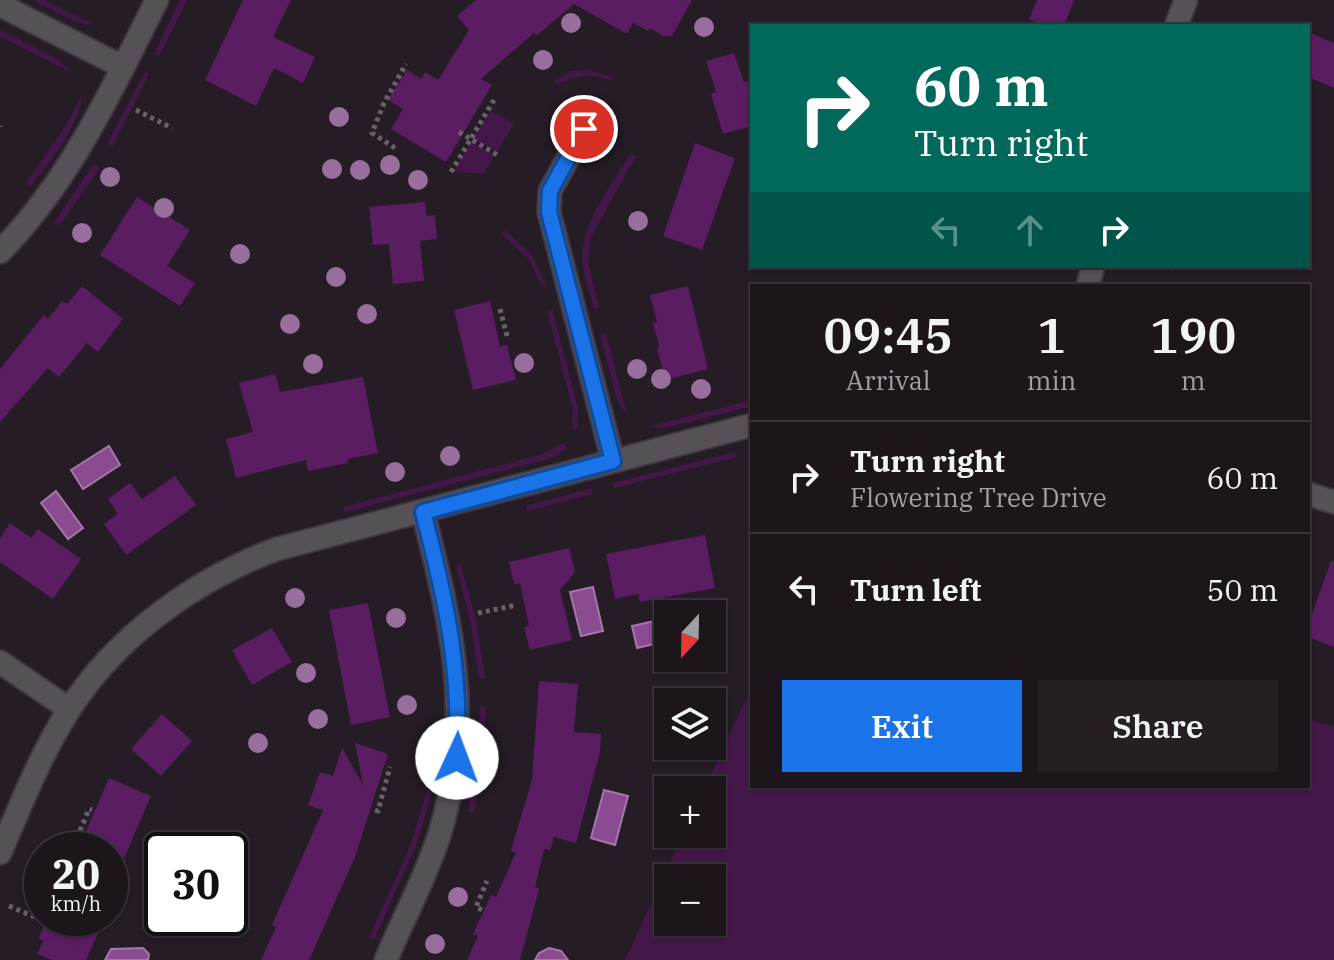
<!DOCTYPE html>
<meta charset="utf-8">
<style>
body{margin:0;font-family:"IBM Plex Serif",serif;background:#251e25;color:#f1f3f6;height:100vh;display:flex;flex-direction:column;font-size:30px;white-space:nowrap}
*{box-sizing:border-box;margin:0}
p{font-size:26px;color:#a09fa3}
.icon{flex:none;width:44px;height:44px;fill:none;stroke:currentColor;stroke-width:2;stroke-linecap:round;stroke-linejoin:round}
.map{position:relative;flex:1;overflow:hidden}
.sheet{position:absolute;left:750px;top:284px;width:560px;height:504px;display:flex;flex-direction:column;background:#1c151c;border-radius:0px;box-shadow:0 2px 6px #0004,0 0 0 2px #3a343b}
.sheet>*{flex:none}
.guide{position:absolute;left:750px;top:24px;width:560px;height:244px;border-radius:0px;box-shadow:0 2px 6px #0004,0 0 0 2px #3a343b;background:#00695c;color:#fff;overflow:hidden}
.needle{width:52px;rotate:202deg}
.controls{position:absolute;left:654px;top:600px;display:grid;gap:16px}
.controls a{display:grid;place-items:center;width:72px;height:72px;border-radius:0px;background:#1c151c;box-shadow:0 2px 6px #0004,0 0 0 2px #3a343b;font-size:40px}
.speed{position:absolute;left:24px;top:832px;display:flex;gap:16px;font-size:40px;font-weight:700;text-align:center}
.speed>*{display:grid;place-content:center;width:104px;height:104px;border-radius:50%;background:#1c151c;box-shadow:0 2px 6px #0004,0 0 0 2px #3a343b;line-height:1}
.speed small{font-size:20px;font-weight:400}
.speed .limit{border:4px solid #111;border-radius:12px;background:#fff;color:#111}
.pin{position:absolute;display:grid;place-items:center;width:68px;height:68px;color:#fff;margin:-34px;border:4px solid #fff;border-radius:50%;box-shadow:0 2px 8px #0007}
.me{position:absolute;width:88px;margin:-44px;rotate:2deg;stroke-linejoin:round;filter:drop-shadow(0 0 6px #0008)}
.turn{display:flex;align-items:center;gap:28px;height:168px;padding:0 32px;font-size:36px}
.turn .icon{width:104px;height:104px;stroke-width:2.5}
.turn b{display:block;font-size:56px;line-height:68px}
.lanes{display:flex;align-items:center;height:76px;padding:0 32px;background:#0003;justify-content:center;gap:40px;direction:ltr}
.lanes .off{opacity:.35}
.eta{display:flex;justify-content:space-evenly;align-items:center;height:136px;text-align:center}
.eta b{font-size:48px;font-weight:600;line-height:56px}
.action{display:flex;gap:16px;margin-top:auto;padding:16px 32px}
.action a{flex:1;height:92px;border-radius:0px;background:#1a73e8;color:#fff;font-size:32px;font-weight:600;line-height:92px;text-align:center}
.action a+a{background:#251e25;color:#f1f3f6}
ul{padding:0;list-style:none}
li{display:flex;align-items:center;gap:24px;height:112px;padding:0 32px;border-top:2px solid #3a343b}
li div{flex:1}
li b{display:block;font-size:30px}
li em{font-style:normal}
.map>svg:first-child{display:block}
.green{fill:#441749;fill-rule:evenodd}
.water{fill:#8a4b91;stroke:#a476aa;stroke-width:2}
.building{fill:#5a1d61}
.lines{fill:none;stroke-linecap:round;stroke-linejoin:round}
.minor-casing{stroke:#3f3740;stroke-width:26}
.path{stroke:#69616a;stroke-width:5;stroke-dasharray:4 4;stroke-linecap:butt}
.minor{stroke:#565157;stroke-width:22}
.tree{fill:#986e9c}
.route-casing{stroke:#114b97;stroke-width:20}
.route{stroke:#1a73e8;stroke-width:14}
</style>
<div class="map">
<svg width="1334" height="960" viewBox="0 0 1334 960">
<rect width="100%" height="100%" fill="#251c26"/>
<g class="green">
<path d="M32 0H44L97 26 76 22Z"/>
<path d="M180 0H187L159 56 154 54Z"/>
<path d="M0 30 57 59 75 75 0 36Z"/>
<path d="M588 70 613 77 610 81C592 72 574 75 557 85L554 81 572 71Z"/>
<path d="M145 72 149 74 112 147 107 144Z"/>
<path d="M81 96C81 125 48 163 31 186L26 183 67 124Z"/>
<path d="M491 110 514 124 497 152 474 138Z"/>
<path d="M472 142 494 156 484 174 453 172Z"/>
<path d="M630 154 636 156 591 237 588 261 599 308 594 309C590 295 585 281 583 267 577 226 611 188 630 154Z"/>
<path d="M94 164 100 168 59 226 54 222Z"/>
<path d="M505 230 532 255 546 285H541L529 259 501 234Z"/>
<path d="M552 309 578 408 577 430 572 428 573 410 547 311Z"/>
<path d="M606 333 627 415 617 400 600 335Z"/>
<path d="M752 400V406L666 428 647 427Z"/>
<path d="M562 443 567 448 552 458 345 512 344 507 543 454Z"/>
<path d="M735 452 737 457 614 488 613 483Z"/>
<path d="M592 488 593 494 527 511 526 506Z"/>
<path d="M461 565 476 619 485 678 479 679 470 619 456 566Z"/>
<path d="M752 686V786H1308V720L1334 726V960H625L683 834H712V790H704ZM668 878H712V922H668Z"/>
<path d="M480 706H486L483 760 474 813 468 812 478 759Z"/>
<path d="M427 790 432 792 417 843 374 940 369 938 411 844Z"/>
</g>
<g class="water">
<path d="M109 446 120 465 83 489 71 470Z"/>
<path d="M56 491 83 528 68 539 41 503Z"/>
<path d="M593 587 603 631 581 636 570 592Z"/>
<path d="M668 618V641L637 648 632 626Z"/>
<path d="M604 790 628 796 615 845 591 838Z"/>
<path d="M143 948 149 954 148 960H105L111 949Z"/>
<path d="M549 948 561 951 568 960H535L539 953Z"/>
</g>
<g class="building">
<path d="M243 0H291L273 37 315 57 303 83 274 68 256 106 205 80Z"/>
<path d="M476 0H692L672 36H663L650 28 648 31 633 23 627 34 574 4 536 36 534 33 481 79 492 85 446 162 391 129 403 109 388 100 407 70 421 79 425 72 438 80 469 30 457 16Z"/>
<path d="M1037 0H1074L1064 26H1046L1029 19Z"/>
<path d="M1308 32 1334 43V88L1308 77Z"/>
<path d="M734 53 744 82 752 80V126L723 134 711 94 716 92 706 61Z"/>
<path d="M695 143 735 158 702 250 663 236Z"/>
<path d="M137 197 190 230 167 266 195 283 180 306 100 255Z"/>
<path d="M425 202 426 216 435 215 437 239 420 241 424 281 393 284 389 244 373 245 369 207Z"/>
<path d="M82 286 123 319 98 352 87 343 59 377 48 368 0 422V369L44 315 48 319 62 301 67 304Z"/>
<path d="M688 286 708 369 665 380 657 347 659 346 653 323 657 322 650 295Z"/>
<path d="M490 301 500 346 507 345 516 380 473 390 454 310Z"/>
<path d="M275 374 280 392 363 377 378 453 347 459 348 463 308 471 306 460 236 478 226 439 253 432 239 383Z"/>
<path d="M175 476 196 505 126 555 104 524 118 514 108 499 130 483 142 499Z"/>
<path d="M10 523 31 538 38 529 81 559 53 599 0 562V538Z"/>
<path d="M705 535 715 588 640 602 638 594 615 599 606 554Z"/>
<path d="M569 548 575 572 560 590 572 640 530 650 524 627 529 626 520 583 514 584 509 562Z"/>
<path d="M1331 561 1334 562V647L1308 637V625Z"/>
<path d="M368 603 390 717 351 725 329 610Z"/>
<path d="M272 628 292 662 252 685 232 650Z"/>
<path d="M539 681 578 684 574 732 601 734 600 752 576 843 554 837 550 850 544 849 535 887 539 889 520 960H467L478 936 473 934 491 895 496 897 516 852 511 851 532 779Z"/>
<path d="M162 714 192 741 161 776 131 749Z"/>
<path d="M355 743 388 754 355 857 309 960H261L276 927 272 925 323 810 308 805 320 772 333 776 342 748 363 785Z"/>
<path d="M109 778 151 796 110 891V850H78Z"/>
<path d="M47 918H105L86 960H52L37 954 43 941 39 938Z"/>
</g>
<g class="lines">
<defs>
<g id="minor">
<path d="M0 5 123 67"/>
<path d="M1176 26 1186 0"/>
<path d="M584 129 550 191 549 212 613 461"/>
<path d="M0 252C72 178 111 91 157 0"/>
<path d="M1088 286 1093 266"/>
<path d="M1308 494 1334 502"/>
<path d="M0 662 69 709"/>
<path d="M0 853C21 805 40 755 69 710 116 636 196 579 277 549L752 425"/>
<path d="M386 960C403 919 425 879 439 836 475 720 452 626 423 512"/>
</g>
</defs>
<use href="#minor" class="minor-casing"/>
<g class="path">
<path d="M136 110 172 128"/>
<path d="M0 126V127"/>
<path d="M459 132 499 156"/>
<path d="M395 148 372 133 384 103 406 64"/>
<path d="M451 172 494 100"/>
<path d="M1170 270 1171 266"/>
<path d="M500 309 508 340"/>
<path d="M478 613 517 605"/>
<path d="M375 810 378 811 390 767"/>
<path d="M77 838 89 809 92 810"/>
<path d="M9 906 44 921"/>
<path d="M482 910 476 907 487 881"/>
</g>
<use href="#minor" class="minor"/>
</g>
<g class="tree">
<circle cx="571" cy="23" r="10"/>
<circle cx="704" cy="27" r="10"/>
<circle cx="543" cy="60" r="10"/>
<circle cx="339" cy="117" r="10"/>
<circle cx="390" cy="165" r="10"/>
<circle cx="332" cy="169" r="10"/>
<circle cx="360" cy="170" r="10"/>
<circle cx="110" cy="177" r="10"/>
<circle cx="418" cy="180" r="10"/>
<circle cx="164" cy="208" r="10"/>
<circle cx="638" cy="221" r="10"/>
<circle cx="82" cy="233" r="10"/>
<circle cx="240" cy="254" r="10"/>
<circle cx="336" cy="277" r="10"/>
<circle cx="367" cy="314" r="10"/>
<circle cx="290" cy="324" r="10"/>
<circle cx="524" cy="363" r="10"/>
<circle cx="313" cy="364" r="10"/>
<circle cx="637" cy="369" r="10"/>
<circle cx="661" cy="379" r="10"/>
<circle cx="701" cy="389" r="10"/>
<circle cx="450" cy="456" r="10"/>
<circle cx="395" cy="472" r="10"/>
<circle cx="295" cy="598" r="10"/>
<circle cx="396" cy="618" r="10"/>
<circle cx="306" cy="673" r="10"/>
<circle cx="407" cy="705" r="10"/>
<circle cx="318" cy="719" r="10"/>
<circle cx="258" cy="743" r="10"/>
<circle cx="458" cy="897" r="10"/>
<circle cx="435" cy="944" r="10"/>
</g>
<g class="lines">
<defs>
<path id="route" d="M457 758C461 666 446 600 423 512L613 461 549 212 550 191 584 129"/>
</defs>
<use href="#route" class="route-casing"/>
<use href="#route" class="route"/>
</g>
</svg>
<div class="controls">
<a><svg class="needle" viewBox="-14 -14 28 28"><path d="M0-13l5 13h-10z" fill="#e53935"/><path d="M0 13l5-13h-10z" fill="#a09fa3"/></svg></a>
<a><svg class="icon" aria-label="layers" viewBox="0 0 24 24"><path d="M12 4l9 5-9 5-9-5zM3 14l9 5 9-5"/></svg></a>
<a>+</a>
<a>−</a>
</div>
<div class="speed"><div>20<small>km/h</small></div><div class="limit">30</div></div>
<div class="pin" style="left:584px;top:129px;background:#d93025"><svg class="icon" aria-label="arrive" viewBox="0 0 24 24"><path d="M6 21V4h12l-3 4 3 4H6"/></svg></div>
<svg class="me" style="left:457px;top:758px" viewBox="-20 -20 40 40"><circle r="19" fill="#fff"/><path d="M0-13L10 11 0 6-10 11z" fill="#1a73e8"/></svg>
<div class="guide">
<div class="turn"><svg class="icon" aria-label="right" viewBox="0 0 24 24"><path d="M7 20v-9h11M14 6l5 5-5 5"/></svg><div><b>60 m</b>Turn right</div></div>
<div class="lanes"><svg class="icon off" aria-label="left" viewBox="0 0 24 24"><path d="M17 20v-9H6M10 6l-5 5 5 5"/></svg><svg class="icon off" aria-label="ahead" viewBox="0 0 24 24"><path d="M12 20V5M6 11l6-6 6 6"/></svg><svg class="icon" aria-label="right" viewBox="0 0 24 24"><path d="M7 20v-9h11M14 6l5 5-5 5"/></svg></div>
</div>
<section class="sheet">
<div class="eta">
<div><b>09:45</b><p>Arrival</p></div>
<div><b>1</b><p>min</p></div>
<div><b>190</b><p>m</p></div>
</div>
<ul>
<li><svg class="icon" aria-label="right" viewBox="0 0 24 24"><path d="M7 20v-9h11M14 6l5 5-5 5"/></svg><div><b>Turn right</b><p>Flowering Tree Drive</p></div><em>60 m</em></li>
<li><svg class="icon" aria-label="left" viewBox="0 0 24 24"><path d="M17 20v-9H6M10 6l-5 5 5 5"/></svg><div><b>Turn left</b></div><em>50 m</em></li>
</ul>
<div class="action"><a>Exit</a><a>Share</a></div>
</section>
</div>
